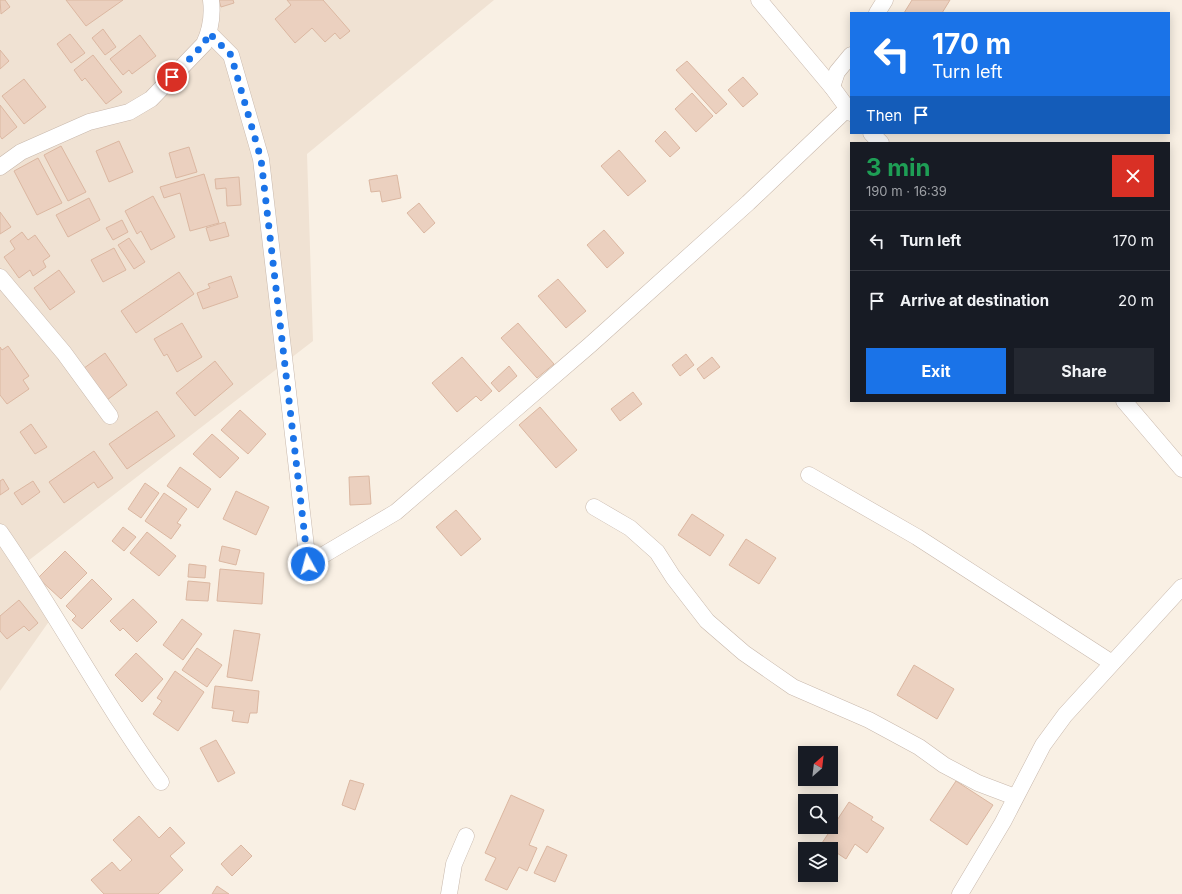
<!DOCTYPE html>
<meta charset="utf-8">
<style>
body{margin:0;font-family:Inter,sans-serif;background:#242831;color:#f1f3f6;height:100vh;display:flex;flex-direction:column;font-size:15px;white-space:nowrap}
*{box-sizing:border-box;margin:0}
p{font-size:13px;color:#9ea1a6}
.icon{flex:none;width:22px;height:22px;fill:none;stroke:currentColor;stroke-width:2;stroke-linecap:round;stroke-linejoin:round}
.map{position:relative;flex:1;overflow:hidden}
.side{position:absolute;left:850px;top:142px;width:320px;height:260px;display:flex;flex-direction:column;background:#171b24;border-radius:0px;box-shadow:0 2px 10px #0003}
.side>*{flex:none}
.guide{position:absolute;left:850px;top:12px;width:320px;height:122px;border-radius:0px;box-shadow:0 2px 10px #0003;background:#1a73e8;color:#fff;overflow:hidden}
.needle{width:26px;rotate:28deg}
.controls{position:absolute;left:798px;top:746px;display:grid;gap:8px}
.controls a{display:grid;place-items:center;width:40px;height:40px;border-radius:0px;background:#171b24;box-shadow:0 2px 10px #0003;font-size:20px}
.pin{position:absolute;display:grid;place-items:center;width:34px;height:34px;color:#fff;margin:-17px;border:2px solid #fff;border-radius:50%;box-shadow:0 1px 4px #0007}
.me{position:absolute;width:44px;margin:-22px;rotate:353deg;stroke-linejoin:round;filter:drop-shadow(0 0 3px #0008)}
.turn{display:flex;align-items:center;gap:14px;height:84px;padding:0 16px;font-size:18px}
.turn .icon{width:52px;height:52px;stroke-width:2.5}
.turn b{display:block;font-size:28px;line-height:34px}
.then{display:flex;align-items:center;height:38px;padding:0 16px;background:#0003;gap:8px;font-size:15px}
.round{display:grid;place-items:center;flex:none;width:42px;height:42px;border-radius:0px;background:#242831}
.headline{display:flex;align-items:center;justify-content:space-between;height:68px;padding:0 16px}
h1{font-size:24px;font-weight:700;line-height:30px;color:#1e9e55}
.cta{display:flex;gap:8px;margin-top:auto;padding:8px 16px}
.cta a{flex:1;height:46px;border-radius:0px;background:#1a73e8;color:#fff;font-size:16px;font-weight:700;line-height:46px;text-align:center}
.cta a+a{background:#242831;color:#f1f3f6}
ul{padding:0;list-style:none}
li{display:flex;align-items:center;gap:12px;height:60px;padding:0 16px;border-top:1px solid #363941}
li div{flex:1}
li b{display:block;font-size:15px}
li em{font-style:normal}
.map>svg:first-child{display:block}
.residential{fill:#f0e2d3}
.building{fill:#ebd0bf;stroke:#dbb7a1}
.lines{fill:none;stroke-linecap:round;stroke-linejoin:round}
.street-casing{stroke:#c8b8ac;stroke-width:17}
.street{stroke:#fff;stroke-width:16}
.route{stroke:#1a73e8;stroke-width:7;stroke-dasharray:0 12.6}
</style>
<div class="map">
<svg width="1182" height="894" viewBox="0 0 1182 894">
<rect width="100%" height="100%" fill="#f9f0e4"/>
<path class="residential" d="M0 0H494L307 154 313 341 24 564 50 620 0 691Z"/>
<g class="building">
<path d="M0 0H5L10 7 1 14Z"/>
<path d="M66 0H123L86 26Z"/>
<path d="M219 0H233L234 3 221 7Z"/>
<path d="M287 0H323L350 31 340 39 335 33 325 42 312 28 295 43 275 19 291 5Z"/>
<path d="M912 0H950L942 13H904Z"/>
<path d="M103 29 116 47 105 55 92 38Z"/>
<path d="M70 34 85 53 71 63 57 44Z"/>
<path d="M140 35 156 56 132 74 129 70 123 75 110 59Z"/>
<path d="M0 50 9 61 0 69Z"/>
<path d="M93 55 122 92 106 104 85 78 82 81 74 70Z"/>
<path d="M687 61 727 104 716 114 676 70Z"/>
<path d="M743 77 758 94 743 107 728 90Z"/>
<path d="M24 79 46 107 24 124 2 96Z"/>
<path d="M692 93 713 116 696 132 675 109Z"/>
<path d="M0 105 17 127 2 139 0 136Z"/>
<path d="M665 131 680 148 670 157 655 141Z"/>
<path d="M119 141 133 172 109 182 96 151Z"/>
<path d="M61 146 86 192 68 201 44 155Z"/>
<path d="M189 147 197 172 176 178 169 153Z"/>
<path d="M619 150 646 181 628 196 601 166Z"/>
<path d="M38 158 62 203 37 215 14 171Z"/>
<path d="M204 174 219 223 190 231 180 193 164 198 160 187Z"/>
<path d="M397 175 401 198 382 202 380 191 371 192 369 180Z"/>
<path d="M239 177 241 205 227 206 226 188 216 189 215 179Z"/>
<path d="M153 196 175 237 151 250 141 231 137 234 125 211Z"/>
<path d="M89 198 100 220 68 237 56 215Z"/>
<path d="M419 203 435 223 424 233 407 213Z"/>
<path d="M0 212 11 227 0 234Z"/>
<path d="M122 220 128 232 113 240 106 228Z"/>
<path d="M225 222 229 236 210 241 206 228Z"/>
<path d="M604 230 624 253 607 268 587 245Z"/>
<path d="M22 232 28 240 35 235 50 256 43 261 46 267 33 276 30 270 19 278 4 257 15 249 10 241Z"/>
<path d="M129 238 145 262 134 269 118 245Z"/>
<path d="M114 248 126 270 103 282 91 260Z"/>
<path d="M59 270 75 292 50 310 34 288Z"/>
<path d="M179 272 194 294 136 333 121 311Z"/>
<path d="M231 276 238 297 203 309 197 293 210 288 208 284Z"/>
<path d="M558 279 586 311 566 328 538 296Z"/>
<path d="M182 323 202 357 177 372 167 354 164 356 154 339Z"/>
<path d="M518 323 554 364 537 378 501 338Z"/>
<path d="M8 346 29 376 23 380 29 389 7 404 0 395V347L2 350Z"/>
<path d="M105 353 127 385 107 400 80 371Z"/>
<path d="M686 354 694 365 680 376 672 365Z"/>
<path d="M462 357 492 391 481 401 476 396 457 412 432 383Z"/>
<path d="M712 357 720 367 704 379 697 369Z"/>
<path d="M215 361 233 384 195 416 176 393Z"/>
<path d="M509 366 517 376 499 392 491 383Z"/>
<path d="M633 392 642 404 620 421 611 409Z"/>
<path d="M540 407 577 450 556 468 519 425Z"/>
<path d="M240 410 266 434 248 454 221 430Z"/>
<path d="M157 411 175 436 127 469 109 444Z"/>
<path d="M31 424 47 447 35 454 20 432Z"/>
<path d="M212 434 239 458 220 478 193 454Z"/>
<path d="M94 451 113 478 98 488 94 482 64 503 49 482Z"/>
<path d="M180 467 211 489 198 508 167 486Z"/>
<path d="M369 476 371 504 350 505 349 477Z"/>
<path d="M3 479 9 489 0 495V481Z"/>
<path d="M33 481 40 492 22 505 14 493Z"/>
<path d="M145 483 159 493 141 518 128 509Z"/>
<path d="M236 491 269 507 256 535 223 519Z"/>
<path d="M164 493 187 509 177 523 181 525 171 539 145 521Z"/>
<path d="M456 510 481 539 461 556 436 527Z"/>
<path d="M692 514 724 535 710 556 678 535Z"/>
<path d="M123 527 136 537 124 551 112 541Z"/>
<path d="M147 532 176 556 159 576 130 553Z"/>
<path d="M746 539 776 558 759 584 729 565Z"/>
<path d="M222 546 240 550 236 565 219 561Z"/>
<path d="M65 551 87 573 61 599 38 578Z"/>
<path d="M189 564 206 566 205 578 188 577Z"/>
<path d="M220 569 264 573 262 604 217 601Z"/>
<path d="M92 579 112 599 82 629 72 620 76 616 66 606Z"/>
<path d="M188 581 210 583 208 601 186 600Z"/>
<path d="M133 599 157 622 137 642 123 628 120 631 110 621Z"/>
<path d="M19 600 38 623 29 631 24 626 7 639 0 631V616Z"/>
<path d="M182 619 202 634 183 660 163 645Z"/>
<path d="M234 630 260 634 252 681 227 677Z"/>
<path d="M197 648 222 665 207 687 182 670Z"/>
<path d="M136 653 163 679 142 702 115 675Z"/>
<path d="M914 665 954 689 937 719 897 695Z"/>
<path d="M175 671 204 692 178 731 153 714 162 701 157 698Z"/>
<path d="M215 686 259 691 257 713H250L248 723 232 721 234 711 212 708Z"/>
<path d="M216 740 235 773 218 782 200 748Z"/>
<path d="M350 780 364 784 355 810 342 805Z"/>
<path d="M956 781 993 805 967 845 930 820Z"/>
<path d="M511 795 544 810 529 845 537 848 527 871 519 867 507 890 485 880 496 858 485 853Z"/>
<path d="M849 802 873 817 871 820 884 828 867 853 855 844 846 859 822 843Z"/>
<path d="M139 816 159 838 170 827 185 843 170 856 183 870 158 894H104L91 880 112 862 120 871 132 860 113 840Z"/>
<path d="M241 845 252 856 232 876 221 864Z"/>
<path d="M547 846 567 855 555 882 534 873Z"/>
<path d="M217 886 229 894H212Z"/>
</g>
<g class="lines">
<defs>
<g id="street">
<path d="M759 0 832 87 851 113"/>
<path d="M877 13 885 0"/>
<path d="M209 33 231 55 261 159 308 564 396 512 590 345 748 203 847 109"/>
<path d="M832 87 837 72 851 55"/>
<path d="M871 133 881 143"/>
<path d="M0 167 21 152 89 122 129 112 151 99 204 44C211 29 213 16 211 0"/>
<path d="M0 277 64 353 110 416"/>
<path d="M1124 401 1182 469"/>
<path d="M809 475 917 537 1112 663"/>
<path d="M594 507 630 528 657 552 673 577 707 621 744 653 793 687 869 720 919 747 944 765 978 783 1015 797"/>
<path d="M0 532C57 614 103 702 161 782"/>
<path d="M449 894 454 864 466 836"/>
<path d="M960 894 1003 822 1043 745 1065 715 1182 587"/>
</g>
</defs>
<use href="#street" class="street-casing"/>
<use href="#street" class="street"/>
</g>
<g class="lines">
<path class="route" d="M172 77 204 44 209 33 231 55 261 159 308 564"/>
</g>
</svg>
<div class="controls">
<a><svg class="needle" viewBox="-14 -14 28 28"><path d="M0-13l5 13h-10z" fill="#e53935"/><path d="M0 13l5-13h-10z" fill="#9ea1a6"/></svg></a>
<a><svg class="icon" aria-label="search" viewBox="0 0 24 24"><circle cx="10" cy="10" r="6"/><path d="M15 15l6 6"/></svg></a>
<a><svg class="icon" aria-label="layers" viewBox="0 0 24 24"><path d="M12 4l9 5-9 5-9-5zM3 14l9 5 9-5"/></svg></a>
</div>
<div class="pin" style="left:172px;top:77px;background:#d93025"><svg class="icon" aria-label="arrive" viewBox="0 0 24 24"><path d="M6 21V4h12l-3 4 3 4H6"/></svg></div>
<svg class="me" style="left:308px;top:564px" viewBox="-20 -20 40 40"><circle r="17" fill="#1a73e8" stroke="#fff" stroke-width="3"/><path d="M0-11L8 9 0 5-8 9z" fill="#fff"/></svg>
<div class="guide">
<div class="turn"><svg class="icon" aria-label="left" viewBox="0 0 24 24"><path d="M17 20v-9H6M10 6l-5 5 5 5"/></svg><div><b>170 m</b>Turn left</div></div>
<div class="then">Then<svg class="icon" aria-label="arrive" viewBox="0 0 24 24"><path d="M6 21V4h12l-3 4 3 4H6"/></svg></div>
</div>
<section class="side">
<div class="headline"><div><h1>3 min</h1><p>190 m · 16:39</p></div><a class="round" style="background:#d93025;color:#fff"><svg class="icon" aria-label="close" viewBox="0 0 24 24"><path d="M6 6l12 12M18 6L6 18"/></svg></a></div>
<ul>
<li><svg class="icon" aria-label="left" viewBox="0 0 24 24"><path d="M17 20v-9H6M10 6l-5 5 5 5"/></svg><div><b>Turn left</b></div><em>170 m</em></li>
<li><svg class="icon" aria-label="arrive" viewBox="0 0 24 24"><path d="M6 21V4h12l-3 4 3 4H6"/></svg><div><b>Arrive at destination</b></div><em>20 m</em></li>
</ul>
<div class="cta"><a>Exit</a><a>Share</a></div>
</section>
</div>
